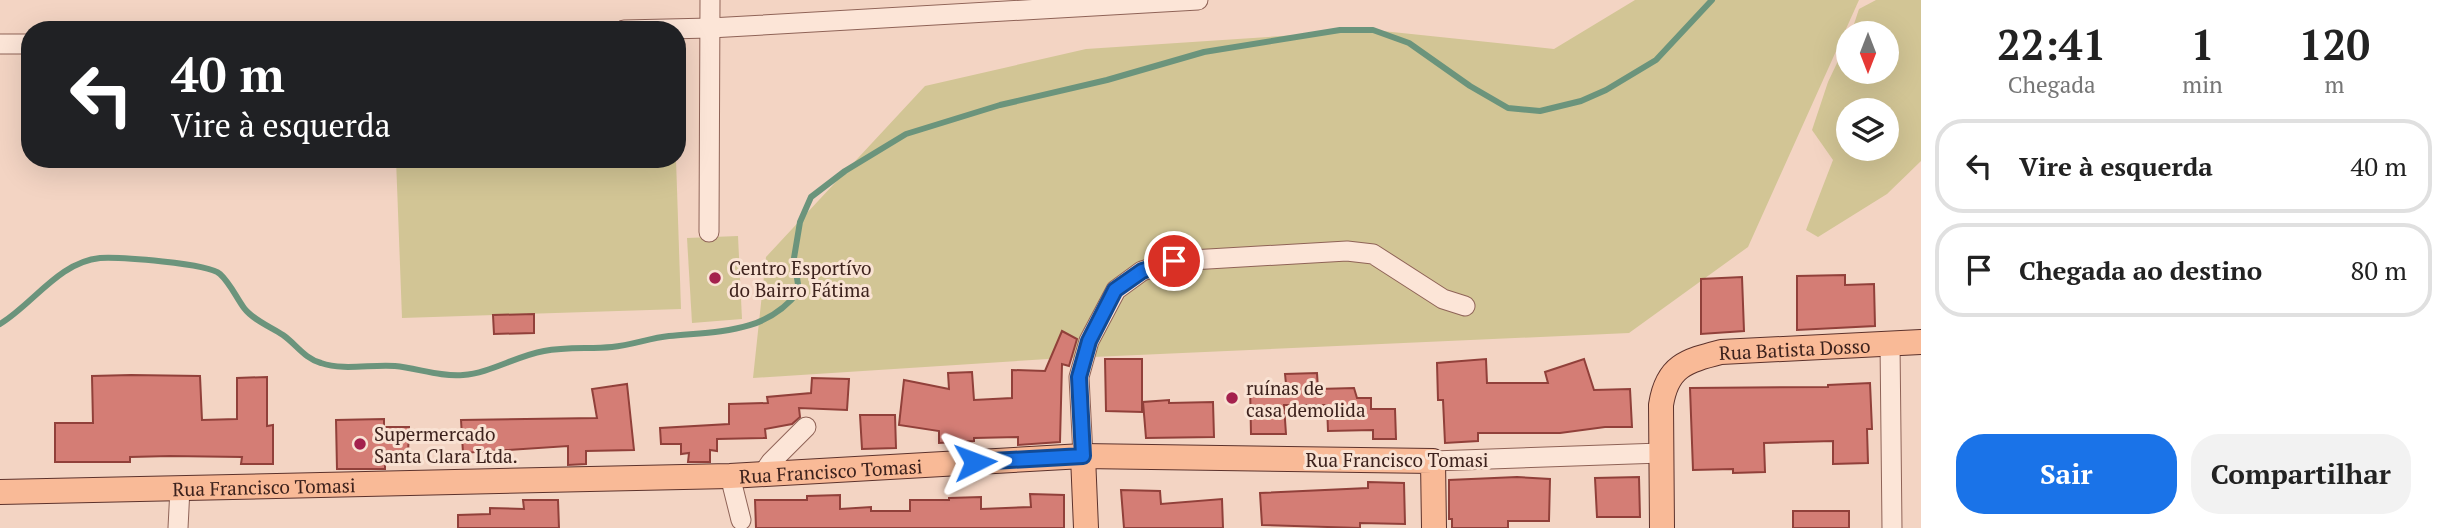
<!DOCTYPE html>
<html lang="pt">
<meta charset="utf-8">
<style>
body{margin:0;font-family:"PT Serif",serif;background:#f2f2f2;color:#222;height:100vh;display:flex;flex-direction:column;font-size:26px;white-space:nowrap}
*{box-sizing:border-box;margin:0}
p{font-size:23px;color:#767676}
.icon{flex:none;width:38px;height:38px;fill:none;stroke:currentColor;stroke-width:2;stroke-linecap:round;stroke-linejoin:round}
.map{position:relative;flex:1;overflow:hidden}
.sheet{display:flex;flex-direction:column;background:#fff;width:525px}
.sheet>*{flex:none}
.guide{position:absolute;left:21px;top:21px;width:665px;height:147px;border-radius:28px;box-shadow:0 7px 28px #0002;background:#202124;color:#fff;overflow:hidden}
.needle{width:46px;rotate:180deg}
.buttons{position:absolute;left:1836px;top:21px;display:grid;gap:14px}
.buttons a{display:grid;place-items:center;width:63px;height:63px;border-radius:50%;background:#fff;box-shadow:0 7px 28px #0002;font-size:35px}
.pin{position:absolute;display:grid;place-items:center;width:60px;height:60px;color:#fff;margin:-30px;border:4px solid #fff;border-radius:50%;box-shadow:0 2px 7px #0007}
.me{position:absolute;width:77px;margin:-38px;rotate:87deg;stroke-linejoin:round;filter:drop-shadow(0 0 5px #0008)}
.turn{display:flex;align-items:center;gap:24px;height:147px;padding:0 35px;font-size:32px}
.turn .icon{width:91px;height:91px;stroke-width:2.5}
.turn b{display:block;font-size:49px;line-height:60px}
.eta{display:flex;justify-content:space-evenly;align-items:center;height:119px;text-align:center}
.eta b{font-size:42px;font-weight:700;line-height:49px}
.button{display:flex;gap:14px;margin-top:auto;padding:14px 35px}
.button a{flex:1;height:80px;border-radius:28px;background:#1a73e8;color:#fff;font-size:28px;font-weight:700;line-height:80px;text-align:center}
.button a+a{background:#f2f2f2;color:#222}
ul{padding:0;list-style:none}
li{display:flex;align-items:center;gap:21px;height:94px;margin:0 14px 10px;padding:0 21px;border:4px solid #e0e0e0;border-radius:28px}
li div{flex:1}
li b{display:block;font-size:26px}
li em{font-style:normal}
main{display:flex;flex:1;min-height:0}
.map>svg:first-child{display:block}
.green{fill:#d2c595;fill-rule:evenodd}
.lines{fill:none;stroke-linecap:round;stroke-linejoin:round}
.stream{stroke:#6b947c;stroke-width:6}
.building{fill:#d47d75;stroke:#91403a;stroke-width:2}
.minor-casing{stroke:#8f6357;stroke-width:21}
.major-casing{stroke:#5c322c;stroke-width:26}
.minor{stroke:#fce5d7;stroke-width:19}
.major{stroke:#f9ba97;stroke-width:24}
.route-casing{stroke:#114b97;stroke-width:18}
.route{stroke:#1a73e8;stroke-width:12}
.poi-dot{fill:#a4214d;stroke:#f9e2d3;stroke-width:2.5}
.labels{text-anchor:middle;dominant-baseline:central;stroke-width:6;stroke-linejoin:round;paint-order:stroke}
.poi-label{font-size:19px;fill:#3d221d;stroke:#f9e2d3;text-anchor:start}
.street-label{font-size:19px;fill:#3d221d;stroke:#f9e2d3}
</style>
<main>
<div class="map">
<svg width="1921" height="528" viewBox="0 0 1921 528">
<rect width="100%" height="100%" fill="#f3d4c3"/>
<g class="green">
<path d="M1635 0H1859L1748 247 1629 333 1048 359 753 378 766 257 925 86 1086 49 1373 30 1554 49Z"/>
<path d="M1876 0H1921V161L1887 194 1818 237 1806 230 1833 160 1812 130 1828 82 1848 40V72H1886V33H1851L1859 9ZM1886 110V149H1848V110Z"/>
<path d="M396 159H676L681 309 402 318Z"/>
<path d="M738 236 742 319 692 323 687 238Z"/>
</g>
<g class="lines">
<path class="stream" d="M0 324C33 304 59 262 100 258 119 257 208 263 220 274 230 283 236 297 244 308 253 320 271 327 283 335 297 345 304 358 321 363 344 371 371 364 395 366 417 368 440 377 463 375 490 373 516 356 544 351 566 347 590 349 612 347 632 345 650 338 669 336 719 331 766 334 799 291L794 258 800 222 811 197 845 171 906 134 1000 105 1107 80 1204 52 1340 30H1373L1409 43 1470 86 1508 108 1540 111 1581 101 1606 90 1656 60 1712 0"/>
</g>
<g class="building">
<path d="M1845 275V285L1874 284 1875 326 1797 330V276Z"/>
<path d="M1742 277 1744 331 1701 334V279Z"/>
<path d="M534 314V333L494 334 493 315Z"/>
<path d="M1062 331 1077 339 1069 366 1062 364 1060 442 1018 445V437L974 438V441L939 443V431L899 425 904 380 949 389 948 373 972 372 974 400 1012 398V370L1045 371Z"/>
<path d="M1105 359H1142V412L1106 411Z"/>
<path d="M1486 359 1487 383H1548L1545 372 1584 359 1594 390 1630 389 1632 427H1605L1560 433H1478V441L1445 443 1443 400H1438L1437 363Z"/>
<path d="M1317 373 1318 389 1354 388 1357 398H1371V409H1395L1396 439H1373V430L1328 431 1327 405H1284L1286 434H1251L1250 384H1286L1285 374Z"/>
<path d="M131 375 200 376 202 420 237 419V378L267 377V426L273 425V464H241L242 457 170 456 130 457V462H55V423H93L92 376Z"/>
<path d="M812 378 849 379 847 410 799 408 800 417 792 424 765 429 766 438 717 439V451L710 450V462H688L689 453 681 454V444H661L660 428 729 424V404L768 403 767 397 811 393Z"/>
<path d="M1870 383 1872 429H1867L1868 463 1833 464V441L1764 443 1765 472 1733 473V469L1693 470 1690 388 1828 387V385Z"/>
<path d="M627 384 634 450 586 451V464L568 465V446L463 453 461 420 597 418 592 389Z"/>
<path d="M1169 400V403L1213 402 1214 437 1146 438 1143 402Z"/>
<path d="M860 415H895L896 448 862 449Z"/>
<path d="M384 419V427H409L408 455 385 456V469H337L336 420Z"/>
<path d="M1517 477 1550 479 1549 521H1508V528H1452V519H1449V480Z"/>
<path d="M1639 477 1640 517H1597L1595 478Z"/>
<path d="M1368 482 1404 483 1405 524 1360 523V528L1262 525 1260 493 1368 488Z"/>
<path d="M1121 490 1160 491 1161 504 1222 499 1223 528H1124Z"/>
<path d="M1030 494 1064 495V528H756L755 500H807V496L840 495V509L871 507V511H910V500H949V498L981 497V509L1031 507Z"/>
<path d="M523 500H558L559 528H458V515L490 514V508L524 509Z"/>
<rect x="1793" y="511" width="56" height="17"/>
</g>
<g class="lines">
<defs>
<g id="minor">
<path d="M624 30 710 28 1198 0"/>
<path d="M0 44H30"/>
<path d="M709 232 710 0"/>
<path d="M1890 343 1892 528"/>
<path d="M1083 456 1079 377 1089 341 1116 290 1142 271 1174 261 1347 251 1373 254 1443 299 1465 306"/>
<path d="M1433 461 1661 453"/>
<path d="M762 475 771 462 806 427"/>
<path d="M730 476 741 520"/>
<path d="M178 528 180 488"/>
</g>
<g id="major">
<path d="M1083 456 1086 528"/>
<path id="s1" d="M0 492 730 476 1083 456 1433 461 1434 528"/>
<path id="s2" d="M1662 528 1661 405C1667 366 1686 361 1721 352L1921 342"/>
</g>
</defs>
<use href="#minor" class="minor-casing"/>
<use href="#major" class="major-casing"/>
<use href="#minor" class="minor"/>
<use href="#major" class="major"/>
</g>
<g class="lines">
<defs>
<path id="route" d="M975 462 1083 456 1079 377 1089 341 1115 290 1142 271 1174 261"/>
</defs>
<use href="#route" class="route-casing"/>
<use href="#route" class="route"/>
</g>
<g class="poi-dot">
<circle cx="715" cy="278" r="7"/>
<circle cx="1232" cy="398" r="7"/>
<circle cx="360" cy="444" r="7"/>
</g>
<g class="labels">
<g class="poi-label">
<text x="729" y="267">Centro Esportívo<tspan x="729" dy="22">do Bairro Fátima</tspan></text>
<text x="1246" y="387">ruínas de<tspan x="1246" dy="22">casa demolida</tspan></text>
<text x="374" y="433">Supermercado<tspan x="374" dy="22">Santa Clara Ltda.</tspan></text>
</g>
<g class="street-label">
<text stroke="none"><textPath href="#s2" startOffset="284">Rua Batista Dosso</textPath></text>
<text x="1397" y="459">Rua Francisco Tomasi</text>
<text stroke="none"><textPath href="#s1" startOffset="831">Rua Francisco Tomasi</textPath></text>
<text stroke="none"><textPath href="#s1" startOffset="264">Rua Francisco Tomasi</textPath></text>
</g>
</g>
</svg>
<div class="buttons">
<a><svg class="needle" viewBox="-14 -14 28 28"><path d="M0-13l5 13h-10z" fill="#e53935"/><path d="M0 13l5-13h-10z" fill="#767676"/></svg></a>
<a><svg class="icon" aria-label="layers" viewBox="0 0 24 24"><path d="M12 4l9 5-9 5-9-5zM3 14l9 5 9-5"/></svg></a>
</div>
<div class="pin" style="left:1174px;top:261px;background:#d93025"><svg class="icon" aria-label="arrive" viewBox="0 0 24 24"><path d="M6 21V4h12l-3 4 3 4H6"/></svg></div>
<svg class="me" style="left:975px;top:462px" viewBox="-20 -20 40 40"><path d="M0-17L14 15 0 8-14 15z" fill="#1a73e8" stroke="#fff" stroke-width="4"/></svg>
<div class="guide">
<div class="turn"><svg class="icon" aria-label="left" viewBox="0 0 24 24"><path d="M17 20v-9H6M10 6l-5 5 5 5"/></svg><div><b>40 m</b>Vire à esquerda</div></div>
</div>
</div>
<section class="sheet">
<div class="eta">
<div><b>22:41</b><p>Chegada</p></div>
<div><b>1</b><p>min</p></div>
<div><b>120</b><p>m</p></div>
</div>
<ul>
<li><svg class="icon" aria-label="left" viewBox="0 0 24 24"><path d="M17 20v-9H6M10 6l-5 5 5 5"/></svg><div><b>Vire à esquerda</b></div><em>40 m</em></li>
<li><svg class="icon" aria-label="arrive" viewBox="0 0 24 24"><path d="M6 21V4h12l-3 4 3 4H6"/></svg><div><b>Chegada ao destino</b></div><em>80 m</em></li>
</ul>
<div class="button"><a>Sair</a><a>Compartilhar</a></div>
</section>
</main>
